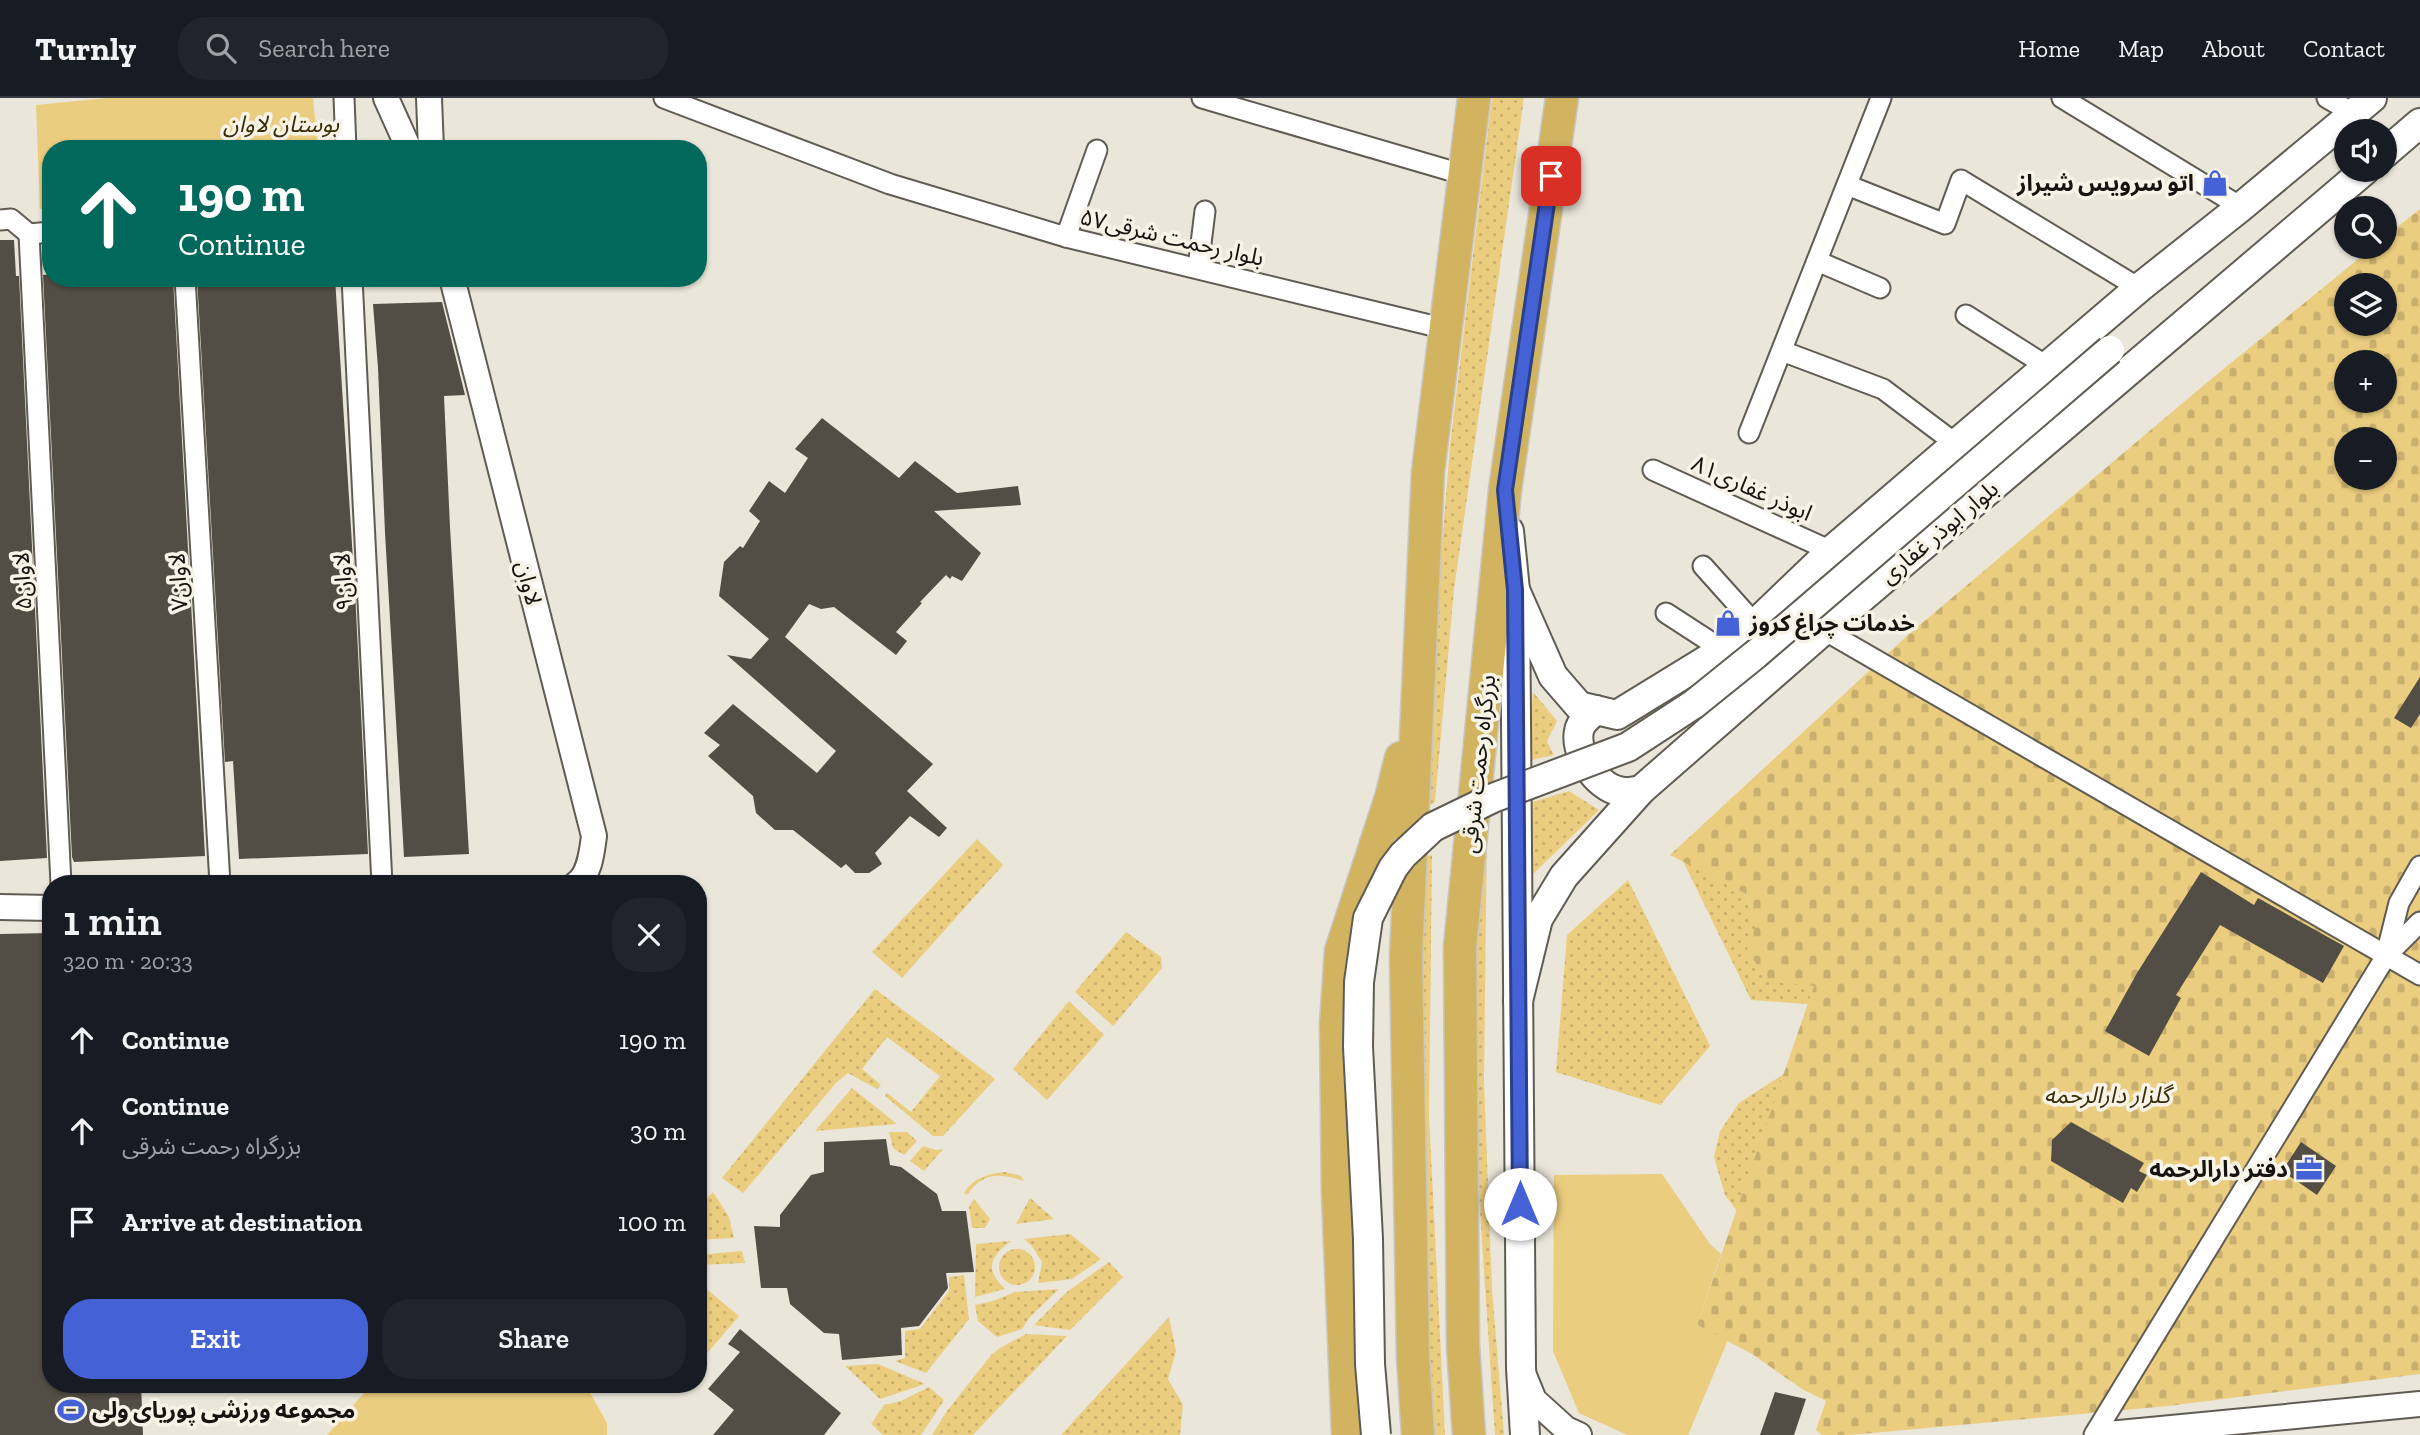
<!DOCTYPE html>
<meta charset="utf-8">
<style>
body{margin:0;font-family:"Zilla Slab","Noto Sans Arabic",serif;background:#20242c;color:#f1f3f6;height:100vh;display:flex;flex-direction:column;font-size:26px;white-space:nowrap}
*{box-sizing:border-box;margin:0}
p{font-size:23px;color:#9ea1a6}
.icon{flex:none;width:38px;height:38px;fill:none;stroke:currentColor;stroke-width:2;stroke-linecap:round;stroke-linejoin:round}
.map{position:relative;flex:1;overflow:hidden}
.details{position:absolute;left:42px;top:777px;width:665px;height:518px;display:flex;flex-direction:column;background:#171b24;border-radius:28px;box-shadow:0 2px 5px #0004}
.details>*{flex:none}
.banner{position:absolute;left:42px;top:42px;width:665px;height:147px;border-radius:28px;box-shadow:0 2px 5px #0004;background:#00695c;color:#fff;overflow:hidden}
.fabs{position:absolute;left:2334px;top:21px;display:grid;gap:14px}
.fabs a{display:grid;place-items:center;width:63px;height:63px;border-radius:50%;background:#171b24;box-shadow:0 2px 5px #0004;font-size:35px}
.pin{position:absolute;display:grid;place-items:center;width:60px;height:60px;color:#fff;margin:-30px;border-radius:14px;box-shadow:0 4px 10px #0006}
.me{position:absolute;width:77px;margin:-38px;rotate:0deg;stroke-linejoin:round;filter:drop-shadow(0 0 5px #0008)}
.turn{display:flex;align-items:center;gap:24px;height:147px;padding:0 21px;font-size:32px}
.turn .icon{width:91px;height:91px;stroke-width:2.5}
.turn b{display:block;font-size:49px;line-height:60px}
.round{display:grid;place-items:center;flex:none;width:74px;height:74px;border-radius:28px;background:#20242c}
.overview{display:flex;align-items:center;justify-content:space-between;height:119px;padding:0 21px}
h1{font-size:42px;font-weight:600;line-height:52px}
.button{display:flex;gap:14px;margin-top:auto;padding:14px 21px}
.button a{flex:1;height:80px;border-radius:28px;background:#4462d5;color:#fff;font-size:28px;font-weight:600;line-height:80px;text-align:center}
.button a+a{background:#20242c;color:#f1f3f6}
ul{padding:0;list-style:none}
li{display:flex;align-items:center;gap:21px;height:91px;padding:0 21px}
li div{flex:1}
li b{display:block;font-size:26px}
li em{font-style:normal}
header{display:flex;align-items:center;gap:42px;box-sizing:border-box;height:98px;padding:0 35px;background:#171b24;border-bottom:2px solid #363941}
header strong{font-size:33px}
nav{display:flex;gap:38px;margin-inline-start:auto;font-size:24px}
.search{width:490px;height:63px;background:#20242c;display:flex;align-items:center;gap:18px;box-sizing:border-box;padding:0 24px;border-radius:28px;color:#9ea1a6;font-size:26px}
.map>svg:first-child{display:block}
.grass{fill:url(#grass-dots)}
.cemetery{fill:url(#cemetery-stones);fill-rule:evenodd}
.park{fill:#ebcd7f}
.building{fill:#524e45}
.lines{fill:none;stroke-linecap:round;stroke-linejoin:round}
.minor-casing{stroke:#605c53;stroke-width:23}
.tertiary-casing{stroke:#605c53;stroke-width:28}
.secondary-casing{stroke:#605c53;stroke-width:32}
.trunk-casing{stroke:#c7c7c6;stroke-width:35}
.minor{stroke:#fff;stroke-width:19}
.tertiary{stroke:#fff;stroke-width:24}
.secondary{stroke:#fff;stroke-width:28}
.trunk{stroke:#d2b460;stroke-width:32}
.secondary-bridge-casing{stroke:#605c53;stroke-width:32;stroke-linecap:butt}
.secondary-bridge{stroke:#fff;stroke-width:28}
.route-casing{stroke:#2c408a;stroke-width:18}
.route{stroke:#4462d5;stroke-width:12}
.labels{text-anchor:middle;dominant-baseline:central;stroke-width:7;stroke-linejoin:round;paint-order:stroke}
.park-label{font-size:23px;font-style:italic;fill:#3a2d0a;stroke:#f7f3e7}
.poi-label{font-size:23px;font-weight:bold;fill:#161410;stroke:#f7f3e7;text-anchor:end}
.street-label{font-size:23px;fill:#161410;stroke:#f7f3e7}
</style>
<header>
<strong>Turnly</strong>
<div class="search"><svg class="icon" aria-label="search" viewBox="0 0 24 24"><circle cx="10" cy="10" r="6"/><path d="M15 15l6 6"/></svg>Search here</div>
<nav><a>Home</a><a>Map</a><a>About</a><a>Contact</a></nav>
</header>
<div class="map">
<svg width="2420" height="1337" viewBox="0 0 2420 1337">
<defs>
<pattern id="grass-dots" width="8" height="8" patternUnits="userSpaceOnUse" patternTransform="scale(1.75)"><rect width="8" height="8" fill="#ebcd7f"/><path d="M2 2h.1M6 6h.1" fill="none" stroke="#c9af6d" stroke-width="1.8" stroke-linecap="round"/></pattern>
<pattern id="cemetery-stones" width="16" height="16" patternUnits="userSpaceOnUse" patternTransform="scale(1.75)"><rect width="16" height="16" fill="#ebcd7f"/><path d="M2 7V4a2 2 0 0 1 4 0v3zM10 15v-3a2 2 0 0 1 4 0v3z" fill="#c9af6d"/></pattern>
</defs>
<rect width="100%" height="100%" fill="#eae6da"/>
<g class="grass">
<path d="M1492 0H1524L1454 491 1435 704 1420 714 1450 348Z"/>
<path d="M1533 594 1557 623 1547 643 1554 657 1527 663Z"/>
<path d="M1569 693 1599 712 1529 780V705Z"/>
<path d="M1487 726 1484 985 1492 1191 1504 1337H1495L1476 1054 1477 787Z"/>
<path d="M977 741 1003 767 902 880 872 854Z"/>
<path d="M1432 757 1429 1018 1445 1337H1431L1416 966 1420 760Z"/>
<path d="M1683 763 1746 796 1756 826 1792 885 1814 888 1808 906 1751 902Z"/>
<path d="M1628 782 1710 948 1660 1007 1556 974 1567 837Z"/>
<path d="M1126 834 1161 859 1162 870 1113 928 1075 894Z"/>
<path d="M875 891 995 981 943 1038H933L885 998 887 995 911 1014 940 978 887 939 862 971 881 987 877 991 848 975 836 985 743 1095 722 1080Z"/>
<path d="M1069 903 1104 937 1047 1002 1013 971Z"/>
<path d="M1784 976 1737 1113 1725 1097 1714 1059 1720 1033 1739 1005Z"/>
<path d="M852 990 897 1026 815 1033Z"/>
<path d="M889 1034H907L917 1043 904 1057 893 1050Z"/>
<path d="M923 1048 936 1052 943 1051 924 1073 910 1063Z"/>
<path d="M1005 1074 1021 1078 1024 1083C1000 1075 983 1074 967 1097L964 1095C974 1079 988 1076 1005 1074Z"/>
<path d="M713 1094 729 1119 734 1140 698 1142V1109Z"/>
<path d="M1030 1100 1054 1121 1016 1126Z"/>
<path d="M974 1101 990 1121 985 1130H972L969 1109Z"/>
<path d="M1070 1136 1101 1161 1072 1181 1038 1185 1042 1164 1032 1148 1024 1141Z"/>
<path d="M1011 1143C990 1159 984 1171 1005 1191L975 1199 976 1146Z"/>
<circle cx="1017" cy="1169" r="18"/>
<path d="M742 1153 745 1165 698 1167V1157Z"/>
<path d="M1109 1164 1123 1179 1070 1232 1034 1227 1067 1194Z"/>
<path d="M964 1177 969 1221 926 1275 895 1263 905 1260V1233L920 1231 949 1193V1179Z"/>
<path d="M698 1184 739 1218 698 1266Z"/>
<path d="M1059 1191 1030 1219 1022 1231 997 1239 978 1223 975 1207 993 1203 1015 1194Z"/>
<path d="M1169 1219 1176 1253 1168 1281 1183 1307 1180 1337H1061Z"/>
<path d="M1026 1236 1067 1238 973 1337H932L947 1313 992 1256 1000 1250Z"/>
<path d="M878 1266 925 1286 880 1301 845 1268Z"/>
<path d="M929 1289 944 1302 921 1337H883L871 1326 884 1307 901 1303Z"/>
</g>
<path class="cemetery" d="M2420 111V1276L2168 1308 1850 1337H1822L1816 1332 1826 1303 1802 1291 1752 1256 1697 1227 1814 888 1768 884 1747 851 1756 826 1746 796 1670 757 1908 537 2204 287 2373 149H2385V139ZM2347 187H2385V226H2347ZM2347 264H2385V303H2347ZM2347 341H2385V380H2347Z"/>
<g class="park">
<path d="M107 0H313L318 51H51V110L40 111 36 7Z"/>
<path d="M1662 1076 1710 1146 1721 1156 1697 1227 1728 1242 1688 1337H1627L1579 1315 1553 1253 1554 1077Z"/>
<path d="M372 1286H585L607 1325V1337H327Z"/>
</g>
<g class="building">
<path d="M0 142H14L16 178H19L47 760 0 763Z"/>
<path d="M51 176V180H173L205 758 74 764 72 759 43 177Z"/>
<path d="M197 180H335L355 493 368 756 239 761 233 663 225 664Z"/>
<path d="M442 204 465 297 444 298 450 429 469 756 404 759 385 435 378 270 373 206Z"/>
<path d="M822 320 899 380 915 363 957 395 1018 388 1021 407 934 413 981 455 962 483 952 478 950 481 946 477 920 504 922 505 896 534 907 543 896 557 834 509 821 511 809 506 785 539 933 666 907 693 947 730 939 739 910 718 875 755 882 766 869 775H855L846 766 841 770 793 732H775L756 715 753 698 708 658 720 647 704 635 733 606 817 675 836 653 727 557 751 561 769 541 719 498 724 464 740 448 743 450 760 423 749 413 769 383 785 395 808 360 795 351Z"/>
<path d="M2420 579V616L2411 630 2394 620Z"/>
<path d="M2201 774 2254 807 2258 800 2344 848 2323 885 2220 827 2176 897 2181 900 2149 958 2105 933 2137 875Z"/>
<path d="M51 835V1286H141L143 1337H0V836Z"/>
<path d="M2071 1024 2144 1065 2139 1073 2147 1077 2137 1094 2131 1090 2123 1105 2051 1063 2052 1042Z"/>
<path d="M886 1041 890 1067 901 1069 937 1096 942 1113H966L974 1174 946 1175 948 1190 919 1228 901 1230 902 1257 842 1262 839 1236 824 1235 790 1206 787 1190H761L754 1128 780 1129V1117L811 1077 824 1074V1044Z"/>
<path d="M2301 1044 2336 1068 2317 1097 2282 1073Z"/>
<path d="M740 1231 841 1315 824 1337H713L734 1312 708 1291 740 1254 728 1246Z"/>
<path d="M1775 1294 1806 1301 1794 1337H1760Z"/>
</g>
<g class="lines">
<defs>
<g id="minor">
<path d="M344 0 346 51"/>
<path d="M664 0 890 86 1066 139 1446 231"/>
<path d="M1202 0 1465 77"/>
<path d="M2062 0 2241 109"/>
<path d="M2327 0 2353 15"/>
<path d="M1847 87 1945 126 1961 82 2139 190"/>
<path d="M0 122 11 121 29 136 51 134"/>
<path d="M29 136 61 786"/>
<path d="M1066 139 1097 52"/>
<path d="M1817 163 1880 190"/>
<path d="M1198 170 1205 113"/>
<path d="M185 180 220 786"/>
<path d="M352 180 382 786"/>
<path d="M1966 217 2048 269"/>
<path d="M1782 253 1883 291 1956 346"/>
<path d="M1749 335 1881 0"/>
<path d="M1653 372 1831 453"/>
<path d="M1703 468 1755 526"/>
<path d="M1666 515 1723 552"/>
<path d="M1824 532 2420 877"/>
<path d="M2386 857 2399 805 2420 768"/>
<path d="M2094 1337 2386 858 2420 824"/>
</g>
<g id="tertiary">
<path d="M386 0 409 51"/>
<path d="M429 0 431 51"/>
<path d="M452 180 594 738C592 753 590 777 576 786"/>
<path d="M0 809 51 810"/>
<path d="M1523 1275 1534 1302 1566 1331 1579 1337"/>
<path d="M2098 1337 2420 1306"/>
</g>
<g id="secondary">
<path d="M2385 55 2420 25"/>
<path d="M1509 433 1515 492 1521 1270 1525 1337"/>
<path d="M1515 492 1553 578 1579 608 1617 617 1723 552 1755 526 1831 453 1956 346 2139 190 2241 109 2372 0"/>
<path d="M1596 612C1589 618 1581 623 1579 633 1574 655 1597 689 1619 693 1627 695 1634 694 1641 692"/>
<path d="M1518 903 1538 821 1564 778 1641 692 1824 532 2365 72"/>
</g>
<g id="trunk">
<path d="M1348 1337 1338 1096 1336 926 1341 853 1391 700 1401 660"/>
<path d="M1418 1337 1413 1259 1406 859 1428 374 1474 0"/>
<path d="M1469 1337 1463 1248 1460 849 1505 392 1562 0"/>
</g>
</defs>
<use href="#minor" class="minor-casing"/>
<use href="#tertiary" class="tertiary-casing"/>
<use href="#secondary" class="secondary-casing"/>
<use href="#trunk" class="trunk-casing"/>
<use href="#minor" class="minor"/>
<use href="#tertiary" class="tertiary"/>
<use href="#secondary" class="secondary"/>
<use href="#trunk" class="trunk"/>
<defs>
<path id="secondary-bridge" d="M1376 1337 1370 1266 1368 1141 1358 949 1359 884 1368 820 1393 770 1403 757 1433 729 1493 700 1628 649 1694 606 1756 556 2110 252"/>
</defs>
<use href="#secondary-bridge" class="secondary-bridge-casing"/>
<use href="#secondary-bridge" class="secondary-bridge"/>
</g>
<g class="lines">
<defs>
<path id="route" d="M1520 1106 1515 492 1505 392 1551 78"/>
</defs>
<use href="#route" class="route-casing"/>
<use href="#route" class="route"/>
</g>
<defs>
<symbol id="shop-bare" viewBox="-9 -9 18 18"><path d="M-5-2.5h2.3a2.7 3.5 0 0 1 5.4 0H5L5.5 6h-11ZM-1.5-2.5h3a1.5 2.3 0 0 0-3 0Z" fill="#4462d5" stroke="#f7f3e7" stroke-width="2.5" paint-order="stroke"/></symbol>
<symbol id="office-bare" viewBox="-9 -9 18 18"><path d="M-6-3h4V-5.5h4V-3h4V5H-6ZM-1-4.5V-3h2v-1.5ZM-6 0V1H6V0Z" fill="#4462d5" stroke="#f7f3e7" stroke-width="2.5" paint-order="stroke"/></symbol>
<symbol id="stadium-bare" viewBox="-9 -9 18 18"><path d="M0-5a6.5 5 0 1 0 0 10a6.5 5 0 1 0 0-10ZM-3.5-1.8h7v3.6h-7Z" fill="#4462d5" stroke="#f7f3e7" stroke-width="2.5" paint-order="stroke"/></symbol>
</defs>
<g fill-rule="evenodd">
<use href="#shop-bare" x="2196" y="66" width="38" height="38"/>
<use href="#shop-bare" x="1709" y="506" width="38" height="38"/>
<use href="#office-bare" x="2290" y="1052" width="38" height="38"/>
<use href="#stadium-bare" x="52" y="1293" width="38" height="38"/>
</g>
<g class="labels">
<g class="park-label">
<text x="281" y="26">بوستان لاوان</text>
<text x="2107" y="997">گلزار دارالرحمه</text>
</g>
<g class="poi-label">
<text x="2194" y="85">اتو سرویس شیراز</text>
<text x="1749" y="525" text-anchor="start">خدمات چراغ کروز</text>
<text x="2288" y="1071">دفتر دارالرحمه</text>
<text x="92" y="1312" text-anchor="start">مجموعه ورزشی پوریای ولی</text>
</g>
<g class="street-label">
<text transform="translate(1172 139) rotate(13)">۵۷بلوار رحمت شرقی</text>
<text transform="translate(1752 390) rotate(24)">۸۱ابوذر غفاری</text>
<text transform="translate(1939 434) rotate(-40)">بلوار ابوذر غفاری</text>
<text transform="translate(22 483) rotate(-93)">۵لاوان</text>
<text transform="translate(178 484) rotate(-93)">۷لاوان</text>
<text transform="translate(343 484) rotate(-93)">۹لاوان</text>
<text transform="translate(529 485) rotate(76)">لاوان</text>
<text transform="translate(1478 666) rotate(-84)">بزرگراه رحمت شرقی</text>
</g>
</g>
</svg>
<div class="fabs">
<a><svg class="icon" aria-label="sound" viewBox="0 0 24 24"><path d="M4 9h4l5-4v14l-5-4H4zM17 9q2 3 0 6"/></svg></a>
<a><svg class="icon" aria-label="search" viewBox="0 0 24 24"><circle cx="10" cy="10" r="6"/><path d="M15 15l6 6"/></svg></a>
<a><svg class="icon" aria-label="layers" viewBox="0 0 24 24"><path d="M12 4l9 5-9 5-9-5zM3 14l9 5 9-5"/></svg></a>
<a>+</a>
<a>−</a>
</div>
<div class="pin" style="left:1551px;top:78px;background:#d93025"><svg class="icon" aria-label="arrive" viewBox="0 0 24 24"><path d="M6 21V4h12l-3 4 3 4H6"/></svg></div>
<svg class="me" style="left:1520px;top:1106px" viewBox="-20 -20 40 40"><circle r="19" fill="#fff"/><path d="M0-13L10 11 0 6-10 11z" fill="#4462d5"/></svg>
<div class="banner">
<div class="turn"><svg class="icon" aria-label="ahead" viewBox="0 0 24 24"><path d="M12 20V5M6 11l6-6 6 6"/></svg><div><b>190 m</b>Continue</div></div>
</div>
<section class="details">
<div class="overview"><div><h1>1 min</h1><p>320 m · 20:33</p></div><a class="round"><svg class="icon" aria-label="close" viewBox="0 0 24 24"><path d="M6 6l12 12M18 6L6 18"/></svg></a></div>
<ul>
<li><svg class="icon" aria-label="ahead" viewBox="0 0 24 24"><path d="M12 20V5M6 11l6-6 6 6"/></svg><div><b>Continue</b></div><em>190 m</em></li>
<li><svg class="icon" aria-label="ahead" viewBox="0 0 24 24"><path d="M12 20V5M6 11l6-6 6 6"/></svg><div><b>Continue</b><p>بزرگراه رحمت شرقی</p></div><em>30 m</em></li>
<li><svg class="icon" aria-label="arrive" viewBox="0 0 24 24"><path d="M6 21V4h12l-3 4 3 4H6"/></svg><div><b>Arrive at destination</b></div><em>100 m</em></li>
</ul>
<div class="button"><a>Exit</a><a>Share</a></div>
</section>
</div>
